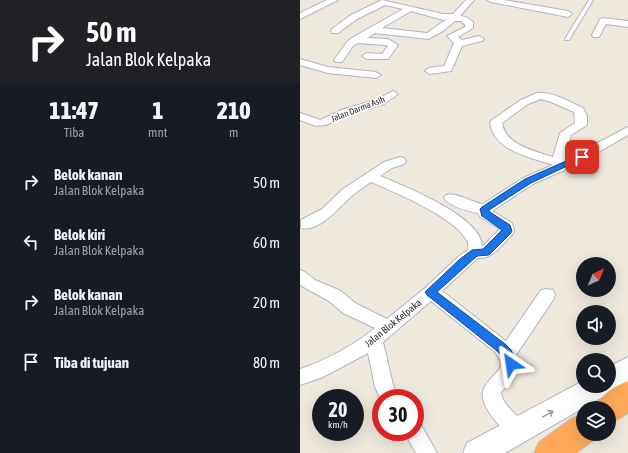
<!DOCTYPE html>
<html lang="id">
<style>
body{margin:0;font-family:"Asap Condensed",sans-serif;background:#242831;color:#f1f3f6;height:100vh;display:flex;flex-direction:column;font-size:15px;white-space:nowrap}
*{box-sizing:border-box;margin:0}
p{font-size:13px;color:#9ea1a6}
.icon{flex:none;width:22px;height:22px;fill:none;stroke:currentColor;stroke-width:2;stroke-linecap:round;stroke-linejoin:round}
.map{position:relative;flex:1;overflow:hidden}
.panel{display:flex;flex-direction:column;background:#171b24;width:300px}
.panel>*{flex:none}
.top-card{background:#202124;color:#fff;overflow:hidden}
.needle{width:26px;rotate:44deg}
.fabs{position:absolute;left:276px;top:257px;display:grid;gap:8px}
.fabs a{display:grid;place-items:center;width:40px;height:40px;border-radius:50%;background:#171b24;box-shadow:0 4px 16px #0002;font-size:20px}
.speed{position:absolute;left:12px;top:389px;display:flex;gap:8px;font-size:20px;font-weight:700;text-align:center}
.speed>*{display:grid;place-content:center;width:52px;height:52px;border-radius:50%;background:#171b24;box-shadow:0 4px 16px #0002;line-height:1}
.speed small{font-size:10px;font-weight:400}
.speed .limit{border:6px solid #d22;background:#fff;color:#111}
.pin{position:absolute;display:grid;place-items:center;width:34px;height:34px;color:#fff;margin:-17px;border-radius:8px;box-shadow:0 2px 6px #0006}
.me{position:absolute;width:44px;margin:-22px;rotate:328deg;stroke-linejoin:round;filter:drop-shadow(0 0 3px #0008)}
.turn{display:flex;align-items:center;gap:14px;height:84px;padding:0 20px;font-size:18px}
.turn .icon{width:52px;height:52px;stroke-width:2.5}
.turn b{display:block;font-size:28px;line-height:34px}
.eta{display:flex;justify-content:space-evenly;align-items:center;height:68px;text-align:center}
.eta b{font-size:24px;font-weight:800;line-height:28px}
ul{padding:0;list-style:none}
li{display:flex;align-items:center;gap:12px;height:60px;padding:0 20px}
li div{flex:1}
li b{display:block;font-size:15px}
li em{font-style:normal}
main{display:flex;flex:1;min-height:0}
.map>svg:first-child{display:block}
.lines{fill:none;stroke-linecap:round;stroke-linejoin:round}
.lane-casing{stroke:#b1b3c1;stroke-width:2}
.street-casing{stroke:#b1b3c1;stroke-width:2}
.secondary-casing{stroke:#b1b3c1;stroke-width:2}
.highway-casing{stroke:#c8c8c8;stroke-width:2}
.lane{fill:#fff;fill-rule:evenodd}
.street{fill:#fff;fill-rule:evenodd}
.secondary{fill:#fff;fill-rule:evenodd}
.highway{fill:#ffa958;fill-rule:evenodd}
.oneway{stroke:#a0a0a0}
.route{fill:#1a73e8;stroke:#114b97}
.labels{text-anchor:middle;dominant-baseline:central;stroke-width:3;stroke-linejoin:round;paint-order:stroke}
.far-street-label{font-size:9px;fill:#2c2c2c;stroke:#fff}
.street-label{font-size:10px;fill:#2c2c2c;stroke:#fff}
</style>
<main>
<section class="panel">
<div class="top-card">
<div class="turn"><svg class="icon" aria-label="right" viewBox="0 0 24 24"><path d="M7 20v-9h11M14 6l5 5-5 5"/></svg><div><b>50 m</b>Jalan Blok Kelpaka</div></div>
</div>
<div class="eta">
<div><b>11:47</b><p>Tiba</p></div>
<div><b>1</b><p>mnt</p></div>
<div><b>210</b><p>m</p></div>
</div>
<ul>
<li><svg class="icon" aria-label="right" viewBox="0 0 24 24"><path d="M7 20v-9h11M14 6l5 5-5 5"/></svg><div><b>Belok kanan</b><p>Jalan Blok Kelpaka</p></div><em>50 m</em></li>
<li><svg class="icon" aria-label="left" viewBox="0 0 24 24"><path d="M17 20v-9H6M10 6l-5 5 5 5"/></svg><div><b>Belok kiri</b><p>Jalan Blok Kelpaka</p></div><em>60 m</em></li>
<li><svg class="icon" aria-label="right" viewBox="0 0 24 24"><path d="M7 20v-9h11M14 6l5 5-5 5"/></svg><div><b>Belok kanan</b><p>Jalan Blok Kelpaka</p></div><em>20 m</em></li>
<li><svg class="icon" aria-label="arrive" viewBox="0 0 24 24"><path d="M6 21V4h12l-3 4 3 4H6"/></svg><div><b>Tiba di tujuan</b></div><em>80 m</em></li>
</ul>
</section>
<div class="map">
<svg width="328" height="453" viewBox="0 0 328 453">
<rect width="100%" height="100%" fill="#efe8dd"/>
<g class="lines">
<defs>
<path id="lane" d="M289 0H293L269 40H265V39Z"/>
<g id="street">
<path d="M27 0H38L0 19V13Z"/>
<path d="M82 0 143 14H153L166 0H174L160 16 166 17 173 22V28L158 37 162 40 179 36 184 39 182 41 162 46 151 71 130 74 125 71C129 66 138 67 144 66L154 43 147 36 165 27V25L161 21H155L143 31 128 39 75 33 67 38 88 39 98 45 88 59H67L62 56 67 53 82 54 88 46 86 45 58 43 53 46 42 62H36L34 60 47 42 52 38 103 9 85 5 57 19 38 33H32L31 31 32 29 51 15ZM111 11 143 20 147 19 127 33 82 28Z"/>
<path d="M187 0H204L268 11 272 14 268 17 191 2Z"/>
<path d="M303 18 328 21V27L306 24 299 37H293L292 35 300 19Z"/>
<path d="M0 59 28 67 76 72 81 75 76 78 28 73 0 65Z"/>
<path d="M93 91 98 94 84 104 52 113 26 125 16 126 0 120V113L20 120 44 109 76 100Z"/>
<path d="M237 93C252 91 269 102 283 108L287 116V125L271 135 265 160 328 127V135L278 164 233 184 192 211 212 223 214 231 212 235C202 245 193 259 178 258L142 291 206 341 241 290 247 289 253 290 255 295 253 300 216 355C223 373 212 380 201 392 203 409 222 416 229 431L226 438 219 441C206 435 179 407 183 391 186 380 197 375 201 366L200 360 195 352 131 301 83 342 93 385 99 398H81V400L75 387 68 353 23 377 0 385V369C26 360 53 346 75 328L43 313 29 301 0 285V270L5 272 15 280 41 291 55 303 87 319 125 288 158 257 168 250C168 247 169 243 167 241 157 218 94 192 71 182 65 186 59 190 53 195 41 205 19 233 1 228V220L22 209 43 189 84 162 100 157 104 158 106 161 104 164 92 168 80 176C104 186 183 217 182 247L200 229 180 217 178 213C168 211 150 207 144 198L146 195C156 192 171 202 183 204L223 178 253 165C230 157 193 151 190 122L192 120 221 100ZM241 99 251 102 274 112 275 123 260 133 253 157C235 151 205 145 202 123L228 104Z"/>
<path d="M115 423 121 425 137 453H116L104 432H115Z"/>
</g>
<path id="secondary" d="M328 357V383L309 393 205 453H163L167 443 283 381V386H309V367Z"/>
<g id="highway">
<path d="M328 381V413L319 419 309 423V408H295C301 394 314 387 328 381Z"/>
<path d="M283 414V434H296L294 440 276 453H234L239 442 272 418Z"/>
</g>
</defs>
<use href="#lane" class="lane-casing"/>
<use href="#street" class="street-casing"/>
<use href="#secondary" class="secondary-casing"/>
<use href="#highway" class="highway-casing"/>
<use href="#lane" class="lane"/>
<use href="#street" class="street"/>
<use href="#secondary" class="secondary"/>
<use href="#highway" class="highway"/>
</g>
<defs><path id="oneway-shaft" d="M-6 0H5M1.5-3L5.5 0L1.5 3" fill="none" stroke-width="1.6" stroke-linecap="round" stroke-linejoin="round"/></defs>
<use class="oneway" href="#oneway-shaft" transform="translate(248 414) rotate(-29)"/>
<path class="route" d="M282 154 285 157 284 158 231 183 189 210 190 212 210 225 212 231 210 234 189 255 177 256 137 292 205 344 211 350 217 364 215 367 211 369 207 367 203 357 197 351 127 295 125 292 160 259 172 250 183 249 202 230 182 216 180 209 182 207 225 179Z"/>
<g class="labels">
<g class="far-street-label">
<text transform="translate(58 109) rotate(-21)">Jalan Darma Asih</text>
</g>
<g class="street-label">
<text transform="translate(93 323) rotate(-39)">Jalan Blok Kelpaka</text>
</g>
</g>
</svg>
<div class="fabs">
<a><svg class="needle" viewBox="-14 -14 28 28"><path d="M0-13l5 13h-10z" fill="#e53935"/><path d="M0 13l5-13h-10z" fill="#9ea1a6"/></svg></a>
<a><svg class="icon" aria-label="sound" viewBox="0 0 24 24"><path d="M4 9h4l5-4v14l-5-4H4zM17 9q2 3 0 6"/></svg></a>
<a><svg class="icon" aria-label="search" viewBox="0 0 24 24"><circle cx="10" cy="10" r="6"/><path d="M15 15l6 6"/></svg></a>
<a><svg class="icon" aria-label="layers" viewBox="0 0 24 24"><path d="M12 4l9 5-9 5-9-5zM3 14l9 5 9-5"/></svg></a>
</div>
<div class="speed"><div>20<small>km/h</small></div><div class="limit">30</div></div>
<div class="pin" style="left:282px;top:157px;background:#d93025"><svg class="icon" aria-label="arrive" viewBox="0 0 24 24"><path d="M6 21V4h12l-3 4 3 4H6"/></svg></div>
<svg class="me" style="left:211px;top:364px" viewBox="-20 -20 40 40"><path d="M0-17L14 15 0 8-14 15z" fill="#1a73e8" stroke="#fff" stroke-width="4"/></svg>
</div>
</main>
